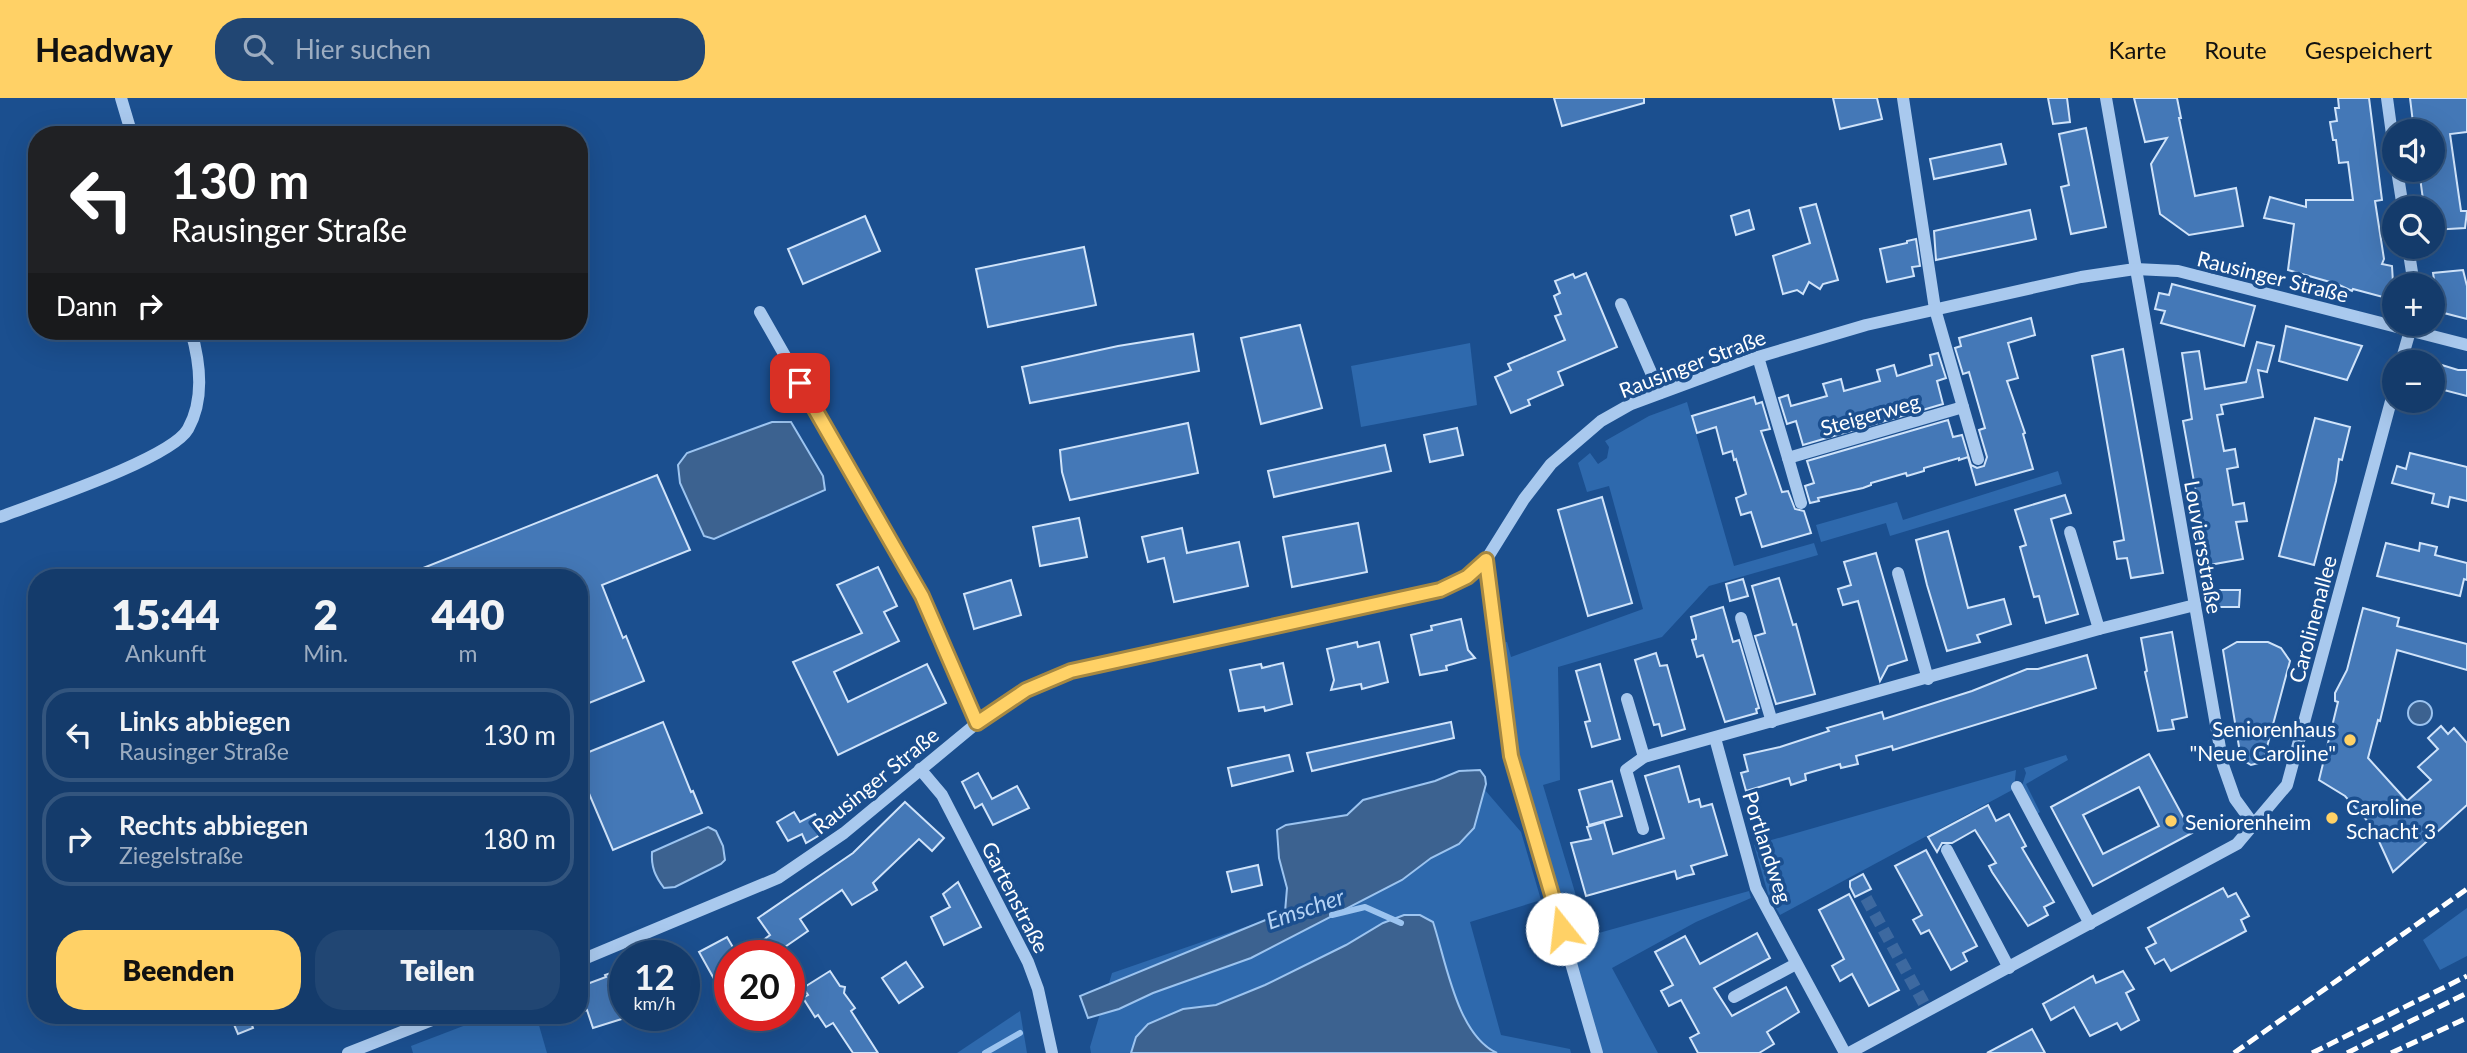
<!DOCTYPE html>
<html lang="de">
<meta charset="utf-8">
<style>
body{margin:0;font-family:Lato,sans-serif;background:#214673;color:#f1f3f6;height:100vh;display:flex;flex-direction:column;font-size:26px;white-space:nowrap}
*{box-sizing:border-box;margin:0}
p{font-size:23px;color:#9dadc1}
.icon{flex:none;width:38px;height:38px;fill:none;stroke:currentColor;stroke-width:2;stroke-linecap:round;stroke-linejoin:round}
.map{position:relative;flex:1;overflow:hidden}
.details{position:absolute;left:28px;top:471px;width:560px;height:455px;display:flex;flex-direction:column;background:#143b6b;border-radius:28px;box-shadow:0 7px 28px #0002,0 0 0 2px #33557e}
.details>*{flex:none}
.banner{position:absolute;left:28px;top:28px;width:560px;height:214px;border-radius:28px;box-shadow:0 7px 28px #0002,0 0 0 2px #33557e;background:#202124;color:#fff;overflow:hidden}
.tools{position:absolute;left:2382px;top:21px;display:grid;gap:14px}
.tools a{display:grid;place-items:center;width:63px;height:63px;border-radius:50%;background:#143b6b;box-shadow:0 7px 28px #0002,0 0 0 2px #33557e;font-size:35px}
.speed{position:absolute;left:609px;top:842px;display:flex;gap:14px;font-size:35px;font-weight:700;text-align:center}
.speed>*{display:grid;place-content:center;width:91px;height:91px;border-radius:50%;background:#143b6b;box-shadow:0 7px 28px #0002,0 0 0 2px #33557e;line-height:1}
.speed small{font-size:18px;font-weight:400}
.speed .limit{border:10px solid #d22;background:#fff;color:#111}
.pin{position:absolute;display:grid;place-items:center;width:60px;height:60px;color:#fff;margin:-30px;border-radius:14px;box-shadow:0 4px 10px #0006}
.me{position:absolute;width:77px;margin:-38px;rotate:344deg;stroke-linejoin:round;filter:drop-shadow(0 0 5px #0008)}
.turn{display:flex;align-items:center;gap:24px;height:147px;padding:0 28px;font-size:32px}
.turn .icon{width:91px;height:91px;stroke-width:2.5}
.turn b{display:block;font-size:49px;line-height:60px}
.then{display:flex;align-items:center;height:66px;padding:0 28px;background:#0003;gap:14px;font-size:26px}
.eta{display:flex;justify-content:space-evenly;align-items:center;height:119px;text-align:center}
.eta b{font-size:42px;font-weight:800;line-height:49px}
.primary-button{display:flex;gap:14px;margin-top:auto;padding:14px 28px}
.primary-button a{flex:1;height:80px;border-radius:28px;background:#ffd166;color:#111;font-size:28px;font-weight:800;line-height:80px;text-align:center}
.primary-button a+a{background:#214673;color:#f1f3f6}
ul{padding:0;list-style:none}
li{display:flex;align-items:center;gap:21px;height:94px;margin:0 14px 10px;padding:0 14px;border:4px solid #33557e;border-radius:28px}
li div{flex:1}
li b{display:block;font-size:26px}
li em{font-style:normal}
header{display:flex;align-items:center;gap:42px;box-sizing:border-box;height:98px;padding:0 35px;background:#ffd166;color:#111}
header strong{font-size:33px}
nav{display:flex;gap:38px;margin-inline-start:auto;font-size:24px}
.search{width:490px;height:63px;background:#214673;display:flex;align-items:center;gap:18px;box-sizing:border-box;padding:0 24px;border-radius:28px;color:#9dadc1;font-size:26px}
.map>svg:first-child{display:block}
.green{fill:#2e69ad}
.water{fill:#3c6290;stroke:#9cc4f0;stroke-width:2}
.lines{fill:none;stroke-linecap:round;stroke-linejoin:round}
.stream{stroke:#9cc4f0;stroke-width:6}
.building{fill:#4478b7;stroke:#cfe3fa;stroke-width:2;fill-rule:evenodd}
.minor-tunnel{stroke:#3d69a0;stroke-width:12;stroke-dasharray:12 6;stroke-linecap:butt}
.minor{stroke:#a9c9ee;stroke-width:12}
.rail{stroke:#fff;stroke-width:5;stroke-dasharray:12 5;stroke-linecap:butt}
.route-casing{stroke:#a68842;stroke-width:18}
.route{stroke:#ffd166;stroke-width:12}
.poi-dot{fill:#ffd166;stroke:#1b4f8f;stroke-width:2.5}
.labels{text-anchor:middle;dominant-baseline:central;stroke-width:7;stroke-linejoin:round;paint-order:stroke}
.street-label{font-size:21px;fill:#fff;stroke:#1b4f8f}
.poi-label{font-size:21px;fill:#fff;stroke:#1b4f8f;text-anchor:start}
.water-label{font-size:23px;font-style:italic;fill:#b5d3f5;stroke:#1b4f8f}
</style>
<header>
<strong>Headway</strong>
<div class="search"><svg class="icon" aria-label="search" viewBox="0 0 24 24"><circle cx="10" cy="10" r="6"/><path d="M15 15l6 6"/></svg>Hier suchen</div>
<nav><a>Karte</a><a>Route</a><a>Gespeichert</a></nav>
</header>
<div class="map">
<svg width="2467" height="955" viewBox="0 0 2467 955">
<rect width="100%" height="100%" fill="#1b4f8f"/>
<g class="green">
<path d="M1470 245 1477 307 1361 329 1351 268Z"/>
<path d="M1687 304 1734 468 1814 445 1818 457 1709 488 1662 539 1558 569 1560 682 1543 687 1588 838 1749 793 1751 800 1696 824 1612 870 1658 955H1600L1518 667 1501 545 1507 544 1511 559 1643 511 1609 388 1587 394 1578 365 1590 355 1598 366 1607 360 1609 349 1605 343 1649 318Z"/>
<path d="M2058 373 2062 386 1890 438 1886 425 1821 444 1816 427 1897 404 1903 422Z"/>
<path d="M2066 657 2068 662 2026 686 2040 714 2037 716 2022 688 2026 675 2024 670Z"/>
<path d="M1467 671 1521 734 1541 802 1470 824 1501 937 1570 951 1571 955H1091L1090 949 1112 875 1399 776Z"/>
<path d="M2016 672 2014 691 1780 817 1768 796 1754 747Z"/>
<path d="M2467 810V858L2440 872 2423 842Z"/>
<path d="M1020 913 1027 955H957Z"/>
<path d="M492 917H536L547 955H413L411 948Z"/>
</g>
<g class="water">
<path d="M772 324H791L823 378 825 392 714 441 704 438 680 385 678 367 687 355Z"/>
<circle cx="2420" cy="615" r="12"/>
<path d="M1480 672 1485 679 1486 686 1474 730 1459 746 1431 760 1402 782 1251 860 1153 895 1119 911 1088 920 1080 898 1285 814 1287 790 1279 760 1277 732 1286 727 1347 717 1363 702 1435 683 1459 673Z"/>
<path d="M708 729 716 733 723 748 725 762 721 766 675 789 664 790C655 778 651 769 652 754Z"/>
<path d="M1404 817H1420L1433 824C1446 863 1457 937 1497 955H1131L1136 939 1148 926 1183 911 1216 907 1265 887 1346 847 1383 825Z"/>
</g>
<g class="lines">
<g class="stream">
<path d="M1332 817 1365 809 1401 825"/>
<path d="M985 955 1020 935"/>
</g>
</g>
<g class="building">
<path d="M1554 0H1644V5L1562 28Z"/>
<path d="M1833 0H1877L1882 21 1840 31Z"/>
<path d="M2048 0H2067L2070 24 2053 26Z"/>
<path d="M2134 0H2177L2181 20H2179L2195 98 2236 90 2243 128 2189 137 2160 116 2151 66 2167 40 2145 44Z"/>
<path d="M2338 0H2369L2382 102 2375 103 2384 161 2382 166 2392 168 2394 202 2353 191 2352 193 2337 186 2288 172 2294 126 2264 120 2270 99 2306 109V102H2353L2348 64 2339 65 2336 42H2333L2330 24 2337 23 2335 10H2339Z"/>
<path d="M2410 0H2467V34L2450 36 2461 113H2467L2465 130 2432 132V108L2424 109 2419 72H2432V33H2414Z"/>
<path d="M2086 30 2106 129 2071 136 2061 89 2069 87 2059 36Z"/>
<path d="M2001 46 2006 66 1934 81 1930 61Z"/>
<path d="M1816 106 1838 182 1823 186 1820 191 1809 184 1803 196 1797 192 1783 196 1773 158 1810 145 1800 110Z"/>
<path d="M1749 112 1754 131 1736 137 1731 118Z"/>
<path d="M2030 112 2036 141 1936 162 1934 133Z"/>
<path d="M865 118 880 153 803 186 788 151Z"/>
<path d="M1916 141 1920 168 1912 169 1914 178 1887 184 1880 151 1907 145V143Z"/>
<path d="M1084 149 1096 207 988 229 976 171Z"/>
<path d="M2463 172 2467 188V221L2444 215 2438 207 2433 175Z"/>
<path d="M1586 175 1617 249 1558 274 1563 287 1528 302 1530 307 1511 315 1495 279 1511 272 1508 266 1565 242 1555 218 1561 216 1554 198 1560 195 1555 183 1573 176 1575 180Z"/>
<path d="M2172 186 2255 208 2244 248 2161 225 2165 213 2155 211 2159 195 2169 197Z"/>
<path d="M2031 220 2035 237 2008 245 2018 280 2007 283 2025 335 2023 336 2033 371 1976 387 1968 359 1959 362V360L1924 370V373L1907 378 1906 375 1871 385V387L1863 390 1818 400 1819 403 1810 405 1805 388 1814 385 1807 363 1948 322 1953 339 1962 337 1971 367 1977 370 1984 368 1987 359 1979 332 1985 330 1969 274 1963 276 1955 250 1961 248 1959 240Z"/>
<path d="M1300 227 1322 310 1261 326 1241 240Z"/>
<path d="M2286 228 2362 248 2347 282 2279 263Z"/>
<path d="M1193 236 1199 273 1030 305 1022 269 1118 248Z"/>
<path d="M2257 244 2274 248 2267 274 2258 272 2263 299 2221 307 2223 316 2217 317 2224 353 2235 351 2238 369 2227 371 2233 407 2244 405 2247 423 2236 424 2243 461 2209 467 2183 323 2192 321 2182 255 2199 253 2205 291 2246 284Z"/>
<path d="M2123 251 2163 475 2131 480 2127 460 2117 461 2114 444 2124 442 2092 258Z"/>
<path d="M1938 255 1946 280 1937 283 1943 306 1803 347 1796 323 1787 326 1779 300 1788 297 1791 308 1827 298 1823 286 1841 281 1844 293 1880 283 1877 272 1894 267 1897 278 1932 267 1930 257Z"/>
<path d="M2432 264 2458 272H2467V298L2432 289Z"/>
<path d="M1754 299 1756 306 1762 304 1770 331 1761 333 1782 394 1788 393 1795 411 1804 413 1811 435 1762 449 1751 414 1741 417 1736 400 1746 396 1736 361 1734 362 1732 353 1723 356 1716 329 1697 335 1692 318Z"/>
<path d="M2315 320 2350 329 2342 362 2339 361 2336 383 2314 467 2279 458Z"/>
<path d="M1188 325 1198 375 1070 402 1062 374 1060 352Z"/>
<path d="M1457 330 1463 357 1430 364 1424 337Z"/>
<path d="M1385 347 1391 373 1274 399 1268 373Z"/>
<path d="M2410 355 2467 369V403L2450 399 2448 409 2432 405 2434 396 2392 385 2397 368 2406 371Z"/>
<path d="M657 377 690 452 602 487 623 540 626 538 644 583 579 609V480H398Z"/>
<path d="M2065 397 2071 415 2051 421 2078 516 2046 525 2039 498 2034 499 2020 449 2026 447 2015 412Z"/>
<path d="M1602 399 1632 505 1588 518 1558 412Z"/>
<path d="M1079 420 1087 459 1040 468 1033 429Z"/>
<path d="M1358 425 1367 474 1292 489 1283 439Z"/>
<path d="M1182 430 1187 455 1239 444 1248 488 1174 504 1164 460 1148 464 1142 439Z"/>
<path d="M1948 433 1968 510 2004 501 2011 526 1977 537 1980 544 1947 553 1927 487 1916 442Z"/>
<path d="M2386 445 2419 453 2420 445 2437 449 2435 457 2467 465V482L2464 481 2460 498 2377 478Z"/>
<path d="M1876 455 1907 562 1888 568 1880 583 1858 503 1843 507 1838 491 1851 487 1844 464Z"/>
<path d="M878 469 897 508 884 514 899 543 834 574 848 604 927 566 946 605 838 657 793 564 862 535 837 487Z"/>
<path d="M1779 480 1793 527 1796 526 1815 596 1776 606 1755 538 1765 535 1752 488Z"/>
<path d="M1743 481 1748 498 1730 503 1726 486Z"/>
<path d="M1011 482 1021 517 974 531 964 496Z"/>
<path d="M2211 492H2240L2239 509H2211Z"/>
<path d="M1723 509 1733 544 1739 542 1759 610 1756 611 1757 615 1725 624 1703 557 1697 559 1692 542 1696 541V538L1691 519Z"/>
<path d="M2363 510 2399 520 2397 528 2467 546V572L2397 552 2380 623 2378 622 2368 660 2407 703 2431 682 2418 669 2438 651 2428 640 2441 628 2448 636 2454 630 2467 645V707L2393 774 2372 728 2345 698 2319 682 2338 604 2335 603V595L2347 572Z"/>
<path d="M1461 521 1468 552 1475 560 1446 568 1447 572 1420 577 1411 537 1432 532 1431 528Z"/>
<path d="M2172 534 2187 619 2172 622 2174 631 2158 633 2145 574 2147 573 2141 540Z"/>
<path d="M1357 544 1358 549 1379 544 1388 584 1362 591 1361 586 1331 592 1334 582 1327 551Z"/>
<path d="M2237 544H2268L2281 550 2290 563 2263 664 2251 667 2241 661 2223 552Z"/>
<path d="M1656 555 1660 568 1667 567 1685 631 1662 638 1659 626 1654 627 1635 562Z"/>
<path d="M2087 557 2096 590 1893 652 1892 648 1856 658 1858 666 1841 670 1840 666 1805 676 1806 682 1791 687 1789 680 1746 693 1741 675 1748 673 1744 657 1780 649 1829 633 1827 630 1882 614 1884 621 1972 593 2027 571H2038Z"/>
<path d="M1283 565 1292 606 1265 613 1264 609 1239 613 1230 572 1261 566 1262 570Z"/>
<path d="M1600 566 1620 641 1592 649 1585 624 1590 623 1576 573Z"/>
<path d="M663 624 691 694 693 693 702 715 613 752 579 672V658Z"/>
<path d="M1451 624 1454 640 1312 673 1307 655Z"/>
<path d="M2149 656 2192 735 2093 788 2051 709ZM2139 689 2159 728 2103 756 2083 717Z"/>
<path d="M1289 657 1293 673 1232 688 1228 670Z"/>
<path d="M1679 668 1689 704 1699 701 1701 709 1712 706 1727 757 1691 768 1694 776 1685 778 1677 781 1675 773 1586 798 1571 745 1591 741 1587 729 1604 724 1613 756 1664 740 1645 678Z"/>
<path d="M978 675 992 701 1017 688 1029 710 993 727 982 706 975 710 962 684Z"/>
<path d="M1612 683 1622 718 1589 727 1579 692Z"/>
<path d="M905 704 944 740 932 753 919 741 873 785 877 792 852 807 842 792 800 821 808 833 782 851 786 858H742L770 837 758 820 853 755Z"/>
<path d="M1988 707 1996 723 2009 716 2026 748 2022 750 2054 804 2044 809 2048 817 2028 828 1992 774 1989 768 1996 765 1975 732 1952 745H1942L1937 754 1928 739Z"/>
<path d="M794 714 800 724 815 716 825 734 806 745 802 736 788 743 777 724Z"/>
<path d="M1926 752 1977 848 1963 855 1967 863 1951 872 1929 832 1921 836 1913 822 1922 817 1895 768Z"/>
<path d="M1258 767 1262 787 1232 794 1227 774Z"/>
<path d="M1863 776 1871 791 1855 799 1850 789V783Z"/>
<path d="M958 784 981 829 944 847 931 819 950 809 943 796Z"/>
<path d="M2223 790 2228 799 2236 795 2249 818 2241 822 2246 833 2171 873 2164 861 2155 866 2146 850 2156 845 2148 830Z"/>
<path d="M1849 796 1899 892 1869 908 1852 876 1840 883 1832 868 1844 861 1819 812Z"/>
<path d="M1757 835 1770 860 1714 890 1732 918 1786 889 1799 914 1767 934 1774 946 1759 955H1698L1690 940 1699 935 1681 902 1669 908 1661 893 1673 887 1655 854 1685 838 1700 866Z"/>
<path d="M727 839 738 858H730V881L718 888 699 854Z"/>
<path d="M906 864 923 889 899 905 882 880Z"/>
<path d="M625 870V920L593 930 587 912 579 915V889L606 879 605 877Z"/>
<path d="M830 873 840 888 845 889 844 895 855 910 851 913 878 955H853L833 925 826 929 818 917 815 919 803 900 808 897 803 890Z"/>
<path d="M2123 873 2134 891 2126 895 2139 922 2121 932 2117 925 2090 938 2074 909 2051 922 2043 906 2093 878 2096 885Z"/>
<path d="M230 917H248L253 930 238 936Z"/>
<path d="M2032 931 2045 955H1987Z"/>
</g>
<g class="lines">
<path class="minor-tunnel" d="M1866 800 1928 913"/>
<g class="minor">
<path d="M121 0 132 37"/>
<path d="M2106 0 2223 667 2235 701 2254 727"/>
<path d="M2387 0 2394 51"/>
<path d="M2397 72 2403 110"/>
<path d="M2408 149 2414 187"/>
<path d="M1621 206 1660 295"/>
<path d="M760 214 922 498 977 625"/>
<path d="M1758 259 1788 360 1963 309 1935 211 1903 0"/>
<path d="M2401 264 2412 226"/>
<path d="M1963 309 1978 361"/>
<path d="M1788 360 1801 405"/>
<path d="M0 419C36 405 171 361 188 331 205 301 200 264 191 233"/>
<path d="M2070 434 2099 531"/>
<path d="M1486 462 1511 658 1597 955"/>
<path d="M1898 475 1928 581"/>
<path d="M1741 520 1772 624"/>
<path d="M1627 601 1644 659"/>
<path d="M1715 640 1756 790 1845 955"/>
<path d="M920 671 942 697 1028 864 1038 891 1052 955"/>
<path d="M2017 689 2090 826"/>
<path d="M1643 731 1626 672 1644 659 2099 531 2195 507"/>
<path d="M1947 752 2009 870"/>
<path d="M579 863 778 780 844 735 977 625 1026 592 1071 573 1440 492 1467 479 1486 462 1524 401 1551 366 1601 323 1631 306 1758 259 1866 227 2081 179 2135 171 2178 173 2467 247"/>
<path d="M1734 899 1796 866"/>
<path d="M348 955 445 917"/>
<path d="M1849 955 2237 746 2287 687 2394 292"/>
</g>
<g class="rail">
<path d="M2234 955 2467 791"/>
<path d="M2312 955 2467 878"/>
<path d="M2347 955 2467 895"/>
<path d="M2391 955 2467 920"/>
</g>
</g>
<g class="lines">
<defs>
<path id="route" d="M800 285 922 498 977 625 1026 592 1071 573 1440 492 1467 479 1486 462 1511 658 1562 831"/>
</defs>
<use href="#route" class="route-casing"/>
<use href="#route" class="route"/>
</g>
<g class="poi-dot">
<circle cx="2350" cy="642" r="7"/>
<circle cx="2332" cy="720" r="7"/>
<circle cx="2171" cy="723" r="7"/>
</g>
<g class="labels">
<g class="street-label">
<text transform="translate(2273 178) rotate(14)">Rausinger Straße</text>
<text transform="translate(1692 265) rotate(-21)">Rausinger Straße</text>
<text transform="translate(1870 316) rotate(-16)">Steigerweg</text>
<text transform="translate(2204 449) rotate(80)">Louviersstraße</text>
<text transform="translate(2312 521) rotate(-75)">Carolinenallee</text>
<text transform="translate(875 682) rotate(-39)">Rausinger Straße</text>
<text transform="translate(1768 749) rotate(72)">Portlandweg</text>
<text transform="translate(1016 799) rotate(63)">Gartenstraße</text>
</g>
<g class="poi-label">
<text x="2336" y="630" text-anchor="end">Seniorenhaus<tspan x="2336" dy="24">"Neue Caroline"</tspan></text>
<text x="2346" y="708">Caroline<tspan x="2346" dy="24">Schacht 3</tspan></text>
<text x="2185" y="723">Seniorenheim</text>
</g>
<g class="water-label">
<text transform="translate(1305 810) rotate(-19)">Emscher</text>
</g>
</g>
</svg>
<div class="tools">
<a><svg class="icon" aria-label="sound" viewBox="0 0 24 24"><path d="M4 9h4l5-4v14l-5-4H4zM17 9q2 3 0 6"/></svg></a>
<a><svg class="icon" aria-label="search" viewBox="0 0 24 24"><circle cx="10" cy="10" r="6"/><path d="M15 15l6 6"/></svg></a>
<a>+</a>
<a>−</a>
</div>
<div class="speed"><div>12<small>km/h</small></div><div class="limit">20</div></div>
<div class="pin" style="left:800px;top:285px;background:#d93025"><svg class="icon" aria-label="arrive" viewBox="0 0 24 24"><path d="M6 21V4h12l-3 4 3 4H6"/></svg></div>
<svg class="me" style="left:1562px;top:831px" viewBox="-20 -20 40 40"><circle r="19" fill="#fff"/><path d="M0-13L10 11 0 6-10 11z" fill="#ffd166"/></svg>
<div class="banner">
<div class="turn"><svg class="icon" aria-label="left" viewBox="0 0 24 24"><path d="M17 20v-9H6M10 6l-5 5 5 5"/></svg><div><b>130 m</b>Rausinger Straße</div></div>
<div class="then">Dann<svg class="icon" aria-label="right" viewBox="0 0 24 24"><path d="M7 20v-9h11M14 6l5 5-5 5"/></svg></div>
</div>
<section class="details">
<div class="eta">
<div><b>15:44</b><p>Ankunft</p></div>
<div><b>2</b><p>Min.</p></div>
<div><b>440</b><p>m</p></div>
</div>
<ul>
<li><svg class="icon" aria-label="left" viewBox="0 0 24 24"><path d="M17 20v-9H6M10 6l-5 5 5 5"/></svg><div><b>Links abbiegen</b><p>Rausinger Straße</p></div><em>130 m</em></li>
<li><svg class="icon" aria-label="right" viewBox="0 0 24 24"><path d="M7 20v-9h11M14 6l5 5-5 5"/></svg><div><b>Rechts abbiegen</b><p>Ziegelstraße</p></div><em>180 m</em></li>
</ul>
<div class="primary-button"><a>Beenden</a><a>Teilen</a></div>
</section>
</div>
